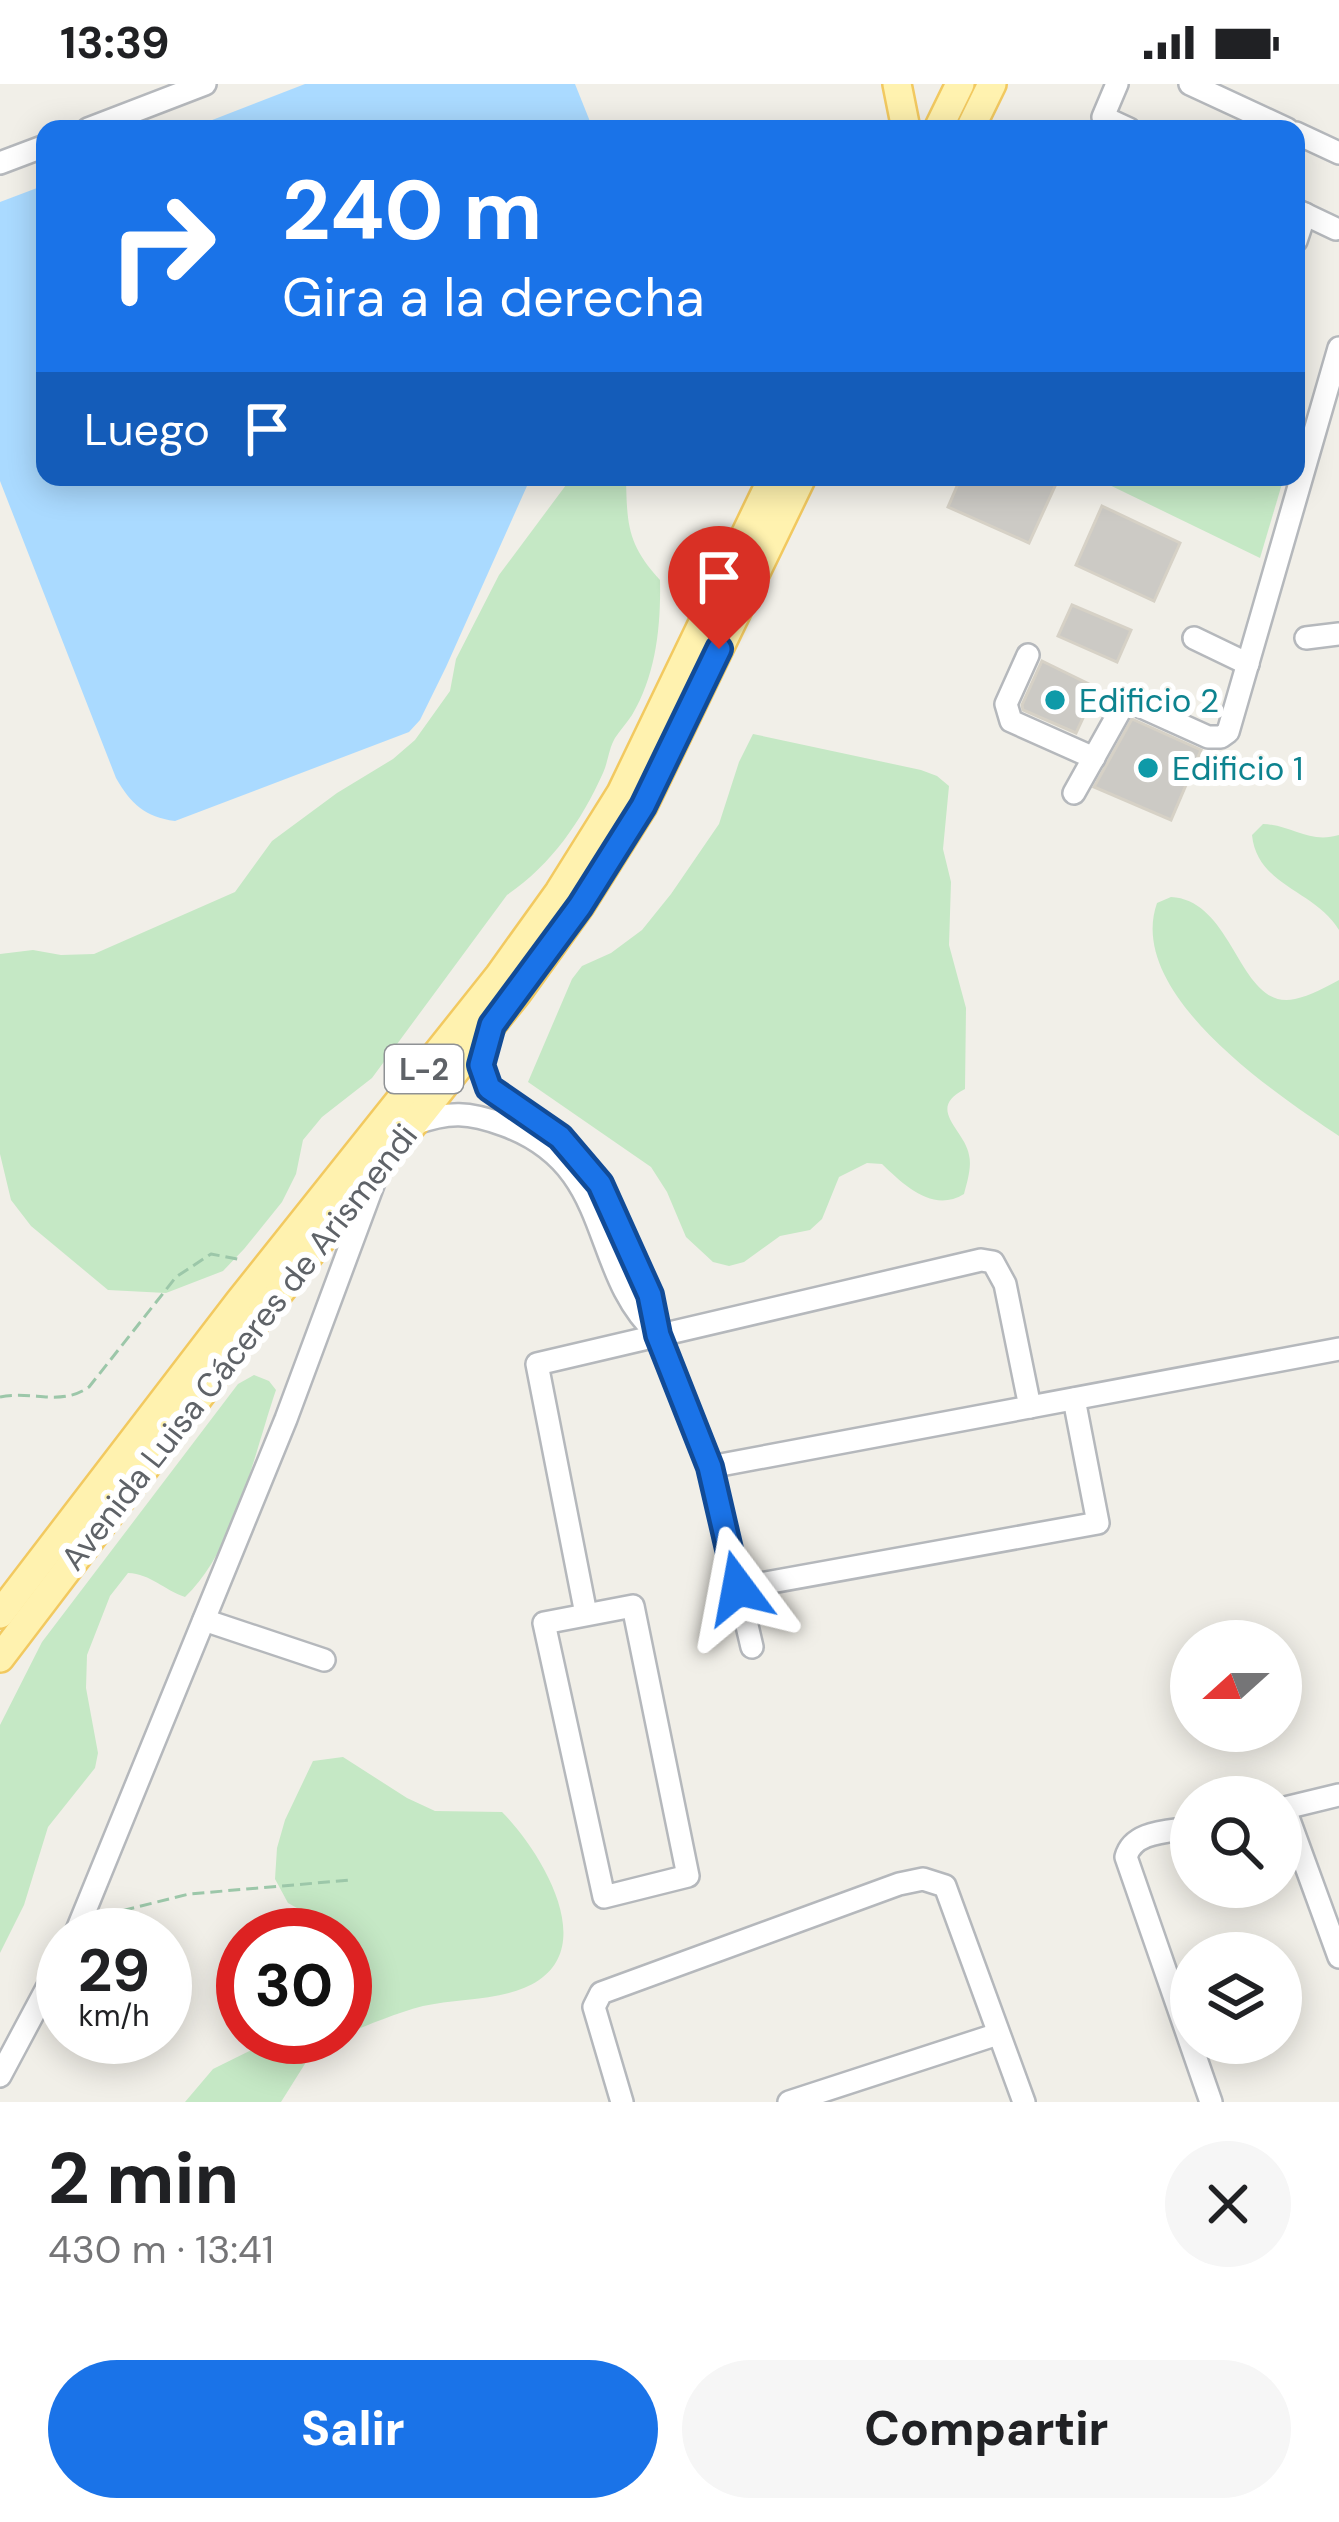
<!DOCTYPE html>
<html lang="es">
<meta charset="utf-8">
<style>
body{margin:0;font-family:"DM Sans",sans-serif;background:#f6f6f6;color:#202124;height:100vh;display:flex;flex-direction:column;font-size:45px;white-space:nowrap}
*{box-sizing:border-box;margin:0}
p{font-size:39px;color:#757577}
.icon{flex:none;width:66px;height:66px;fill:none;stroke:currentColor;stroke-width:2;stroke-linecap:round;stroke-linejoin:round}
.map{position:relative;height:2018px;overflow:hidden}
.sheet{display:flex;flex-direction:column;background:#fff;flex:1}
.sheet>*{flex:none}
.hud{position:absolute;left:36px;top:36px;width:1269px;height:366px;border-radius:24px;box-shadow:0 6px 30px #0003;background:#1a73e8;color:#fff;overflow:hidden}
.needle{width:78px;rotate:249deg}
.tools{position:absolute;left:1170px;top:1536px;display:grid;gap:24px}
.tools a{display:grid;place-items:center;width:132px;height:132px;border-radius:50%;background:#fff;box-shadow:0 6px 30px #0003;font-size:60px}
.speed{position:absolute;left:36px;top:1824px;display:flex;gap:24px;font-size:60px;font-weight:700;text-align:center}
.speed>*{display:grid;place-content:center;width:156px;height:156px;border-radius:50%;background:#fff;box-shadow:0 6px 30px #0003;line-height:1}
.speed small{font-size:30px;font-weight:400}
.speed .limit{border:18px solid #d22;background:#fff;color:#111}
.pin{position:absolute;display:grid;place-items:center;width:102px;height:102px;color:#fff;margin:-123px -51px;border-radius:50% 50% 50% 0;rotate:-45deg;box-shadow:0 0 12px #0007}
.pin .icon{rotate:45deg}
.me{position:absolute;width:132px;margin:-66px;rotate:347deg;stroke-linejoin:round;filter:drop-shadow(0 0 9px #0008)}
.turn{display:flex;align-items:center;gap:42px;height:252px;padding:0 48px;font-size:54px}
.turn .icon{width:156px;height:156px;stroke-width:2.5}
.turn b{display:block;font-size:84px;line-height:102px}
.then{display:flex;align-items:center;height:114px;padding:0 48px;background:#0003;gap:24px;font-size:45px}
.round{display:grid;place-items:center;flex:none;width:126px;height:126px;border-radius:63px;background:#f6f6f6}
.head{display:flex;align-items:center;justify-content:space-between;height:204px;padding:0 48px}
h1{font-size:72px;font-weight:800;line-height:90px}
.action{display:flex;gap:24px;margin-top:auto;padding:24px 48px}
.action a{flex:1;height:138px;border-radius:72px;background:#1a73e8;color:#fff;font-size:48px;font-weight:800;line-height:138px;text-align:center}
.action a+a{background:#f6f6f6;color:#202124}
.status{display:flex;justify-content:space-between;align-items:center;height:84px;padding:0 60px;background:#fff;direction:ltr}
.status svg{height:33px;fill:currentColor}
.map>svg:first-child{display:block}
.green{fill:#c5e8c5}
.water{fill:#aadaff}
.building{fill:#cccac5;stroke:#d6d1c6;stroke-width:3}
.lines{fill:none;stroke-linecap:round;stroke-linejoin:round}
.minor-casing{stroke:#b5b8bc;stroke-width:26}
.major-casing{stroke:#f2c960;stroke-width:32}
.path{stroke:#9cc7a9;stroke-width:3;stroke-dasharray:12 6;stroke-linecap:butt}
.minor{stroke:#fff;stroke-width:21}
.major{stroke:#fff2af;stroke-width:27}
.route-casing{stroke:#114b97;stroke-width:30}
.route{stroke:#1a73e8;stroke-width:21}
.culture-dot{fill:#0f9aa8;stroke:#fff;stroke-width:4.5}
.labels{text-anchor:middle;dominant-baseline:central;stroke-width:12;stroke-linejoin:round;paint-order:stroke}
.shield{fill:#fff;stroke:#8f9295;stroke-width:3}
.shield-label{font-size:30px;font-weight:bold;fill:#5f6368}
.culture-label{font-size:33px;fill:#0d838f;stroke:#fff;text-anchor:start}
.street-label{font-size:33px;fill:#5f6368;stroke:#fff}
</style>
<div class="status"><b>13:39</b><svg viewBox="0 0 49 12"><path d="M0 12V9h3v3zM5 12V6h3v6zM10 12V3h3v9zM15 12V0h3v12zM26 1h20v11H26zM47 4h2v5h-2z"/></svg></div>
<div class="map">
<svg width="1339" height="2018" viewBox="0 0 1339 2018">
<rect width="100%" height="100%" fill="#f1efe8"/>
<g class="green">
<path d="M572 393H626C627 440 627 460 660 496 661 542 656 591 632 631 627 639 620 646 615 654 609 664 608 678 603 689 581 738 551 781 507 811L372 994 322 1033 303 1056 296 1090 282 1118 244 1165 223 1187 166 1209 108 1206 31 1142 11 1116 0 1070V870L33 866 61 871 94 870 235 808 272 757 337 709 393 675 415 656 450 607 456 575 499 491Z"/>
<path d="M1093 393H1284L1260 474Z"/>
<path d="M753 650 921 686 937 692 949 702 943 765 951 798 949 861 966 924 965 1005C925 1025 965 1046 969 1071 972 1083 967 1098 964 1110 933 1129 905 1102 882 1080L867 1079 839 1093 822 1135 810 1146 780 1152 744 1178 729 1182 713 1178 686 1153 667 1108 651 1083 528 998 572 895 582 882 611 869 642 846 671 810 719 740 739 678Z"/>
<path d="M1263 740C1292 741 1309 760 1339 751V846C1315 806 1257 802 1252 751Z"/>
<path d="M1171 813C1235 816 1239 928 1295 915 1310 912 1326 903 1339 896V1052C1276 1010 1125 910 1157 819Z"/>
<path d="M254 1291 269 1297 276 1306C254 1370 235 1466 185 1513 164 1506 151 1490 128 1489L110 1512 87 1571 86 1604 98 1669 95 1684 48 1743 24 1821 0 1869V1641L42 1558 238 1300Z"/>
<path d="M343 1673 407 1714 435 1727 502 1728C536 1762 598 1856 539 1896 509 1917 458 1914 423 1922 396 1929 371 1940 345 1950V1889L353 1878 345 1851 288 1819 275 1795 277 1764 285 1736 313 1677Z"/>
<path d="M278 1953H338L308 1975 281 2018H185L213 1985Z"/>
</g>
<g class="water">
<path d="M305 0H575L593 45H189Z"/>
<path d="M45 101V393H531L446 583 420 636 409 648 175 737C145 733 131 720 116 694L0 397V118Z"/>
</g>
<g class="building">
<path d="M961 393H1040L1056 400 1029 459 948 423Z"/>
<path d="M1102 422 1180 459 1154 517 1076 481Z"/>
<path d="M1072 521 1131 546 1117 578 1058 552Z"/>
<path d="M1042 577 1097 604 1076 649 1023 626 1022 621Z"/>
<path d="M1132 635 1201 666 1171 736 1094 703Z"/>
</g>
<g class="lines">
<defs>
<g id="minor">
<path d="M1117 0 1103 33 1129 45"/>
<path d="M1190 0 1287 45"/>
<path d="M88 45 205 0"/>
<path d="M1296 49 1339 69"/>
<path d="M0 79 45 62"/>
<path d="M1296 126 1336 145"/>
<path d="M1296 157 1305 130"/>
<path d="M1194 554 1248 580"/>
<path d="M1306 554 1339 550"/>
<path d="M1028 571 1006 620 1011 637 1094 674"/>
<path d="M1074 709 1126 616 1208 653H1221L1228 648 1339 264"/>
<path d="M490 947 481 981 489 1004 560 1053 600 1100 650 1211 659 1251 710 1383 1339 1265"/>
<path d="M414 1040C449 1027 469 1028 504 1041 617 1082 587 1186 658 1251"/>
<path d="M710 1383 752 1563"/>
<path d="M738 1504 1098 1439 1074 1315"/>
<path d="M633 1522 688 1792 604 1813 544 1539Z"/>
<path d="M586 1530 537 1280 981 1176 993 1178 1005 1200 1030 1323"/>
<path d="M204 1536 324 1576"/>
<path d="M1281 1725 1339 1711"/>
<path d="M1285 1725 1339 1873"/>
<path d="M1191 1744C1167 1748 1133 1747 1126 1773L1211 2018"/>
<path d="M75 1851 286 1335 376 1093"/>
<path d="M0 1992 63 1874"/>
<path d="M622 2018 594 1923 601 1909 899 1800 923 1795 945 1802 1024 2018"/>
<path d="M789 2018 998 1950"/>
</g>
<g id="major">
<path d="M897 0 906 45"/>
<path d="M938 45 960 0"/>
<path d="M970 45 992 0"/>
<path d="M0 1530 239 1218 498 893 559 808 621 709 773 393"/>
<path d="M0 1574 259 1234 518 908 580 822 643 722 802 393"/>
</g>
</defs>
<use href="#minor" class="minor-casing"/>
<use href="#major" class="major-casing"/>
<g class="path">
<path d="M0 1313C33 1306 60 1323 89 1303L176 1193 211 1170 242 1176"/>
<path d="M105 1831 189 1810 351 1796"/>
</g>
<use href="#minor" class="minor"/>
<use href="#major" class="major"/>
</g>
<g class="lines">
<defs>
<path id="route" d="M719 565 643 722 580 822 492 941 481 981 489 1004 560 1053 600 1100 650 1211 658 1251 710 1383 738 1504"/>
</defs>
<use href="#route" class="route-casing"/>
<use href="#route" class="route"/>
</g>
<g class="culture-dot">
<circle cx="1055" cy="616" r="12"/>
<circle cx="1148" cy="684" r="12"/>
</g>
<g class="labels">
<rect class="shield" x="385" y="961" width="78" height="48" rx="9"/>
<g class="shield-label">
<text x="424" y="985">L-2</text>
</g>
<g class="culture-label">
<text x="1079" y="616">Edificio 2</text>
<text x="1172" y="684">Edificio 1</text>
</g>
<g class="street-label">
<text transform="translate(239 1263) rotate(-52)">Avenida Luisa Cáceres de Arismendi</text>
</g>
</g>
</svg>
<div class="tools">
<a><svg class="needle" viewBox="-14 -14 28 28"><path d="M0-13l5 13h-10z" fill="#e53935"/><path d="M0 13l5-13h-10z" fill="#757577"/></svg></a>
<a><svg class="icon" aria-label="search" viewBox="0 0 24 24"><circle cx="10" cy="10" r="6"/><path d="M15 15l6 6"/></svg></a>
<a><svg class="icon" aria-label="layers" viewBox="0 0 24 24"><path d="M12 4l9 5-9 5-9-5zM3 14l9 5 9-5"/></svg></a>
</div>
<div class="speed"><div>29<small>km/h</small></div><div class="limit">30</div></div>
<div class="pin" style="left:719px;top:565px;background:#d93025"><svg class="icon" aria-label="arrive" viewBox="0 0 24 24"><path d="M6 21V4h12l-3 4 3 4H6"/></svg></div>
<svg class="me" style="left:738px;top:1504px" viewBox="-20 -20 40 40"><path d="M0-17L14 15 0 8-14 15z" fill="#1a73e8" stroke="#fff" stroke-width="4"/></svg>
<div class="hud">
<div class="turn"><svg class="icon" aria-label="right" viewBox="0 0 24 24"><path d="M7 20v-9h11M14 6l5 5-5 5"/></svg><div><b>240 m</b>Gira a la derecha</div></div>
<div class="then">Luego<svg class="icon" aria-label="arrive" viewBox="0 0 24 24"><path d="M6 21V4h12l-3 4 3 4H6"/></svg></div>
</div>
</div>
<section class="sheet">
<div class="head"><div><h1>2 min</h1><p>430 m · 13:41</p></div><a class="round"><svg class="icon" aria-label="close" viewBox="0 0 24 24"><path d="M6 6l12 12M18 6L6 18"/></svg></a></div>
<div class="action"><a>Salir</a><a>Compartir</a></div>
</section>
